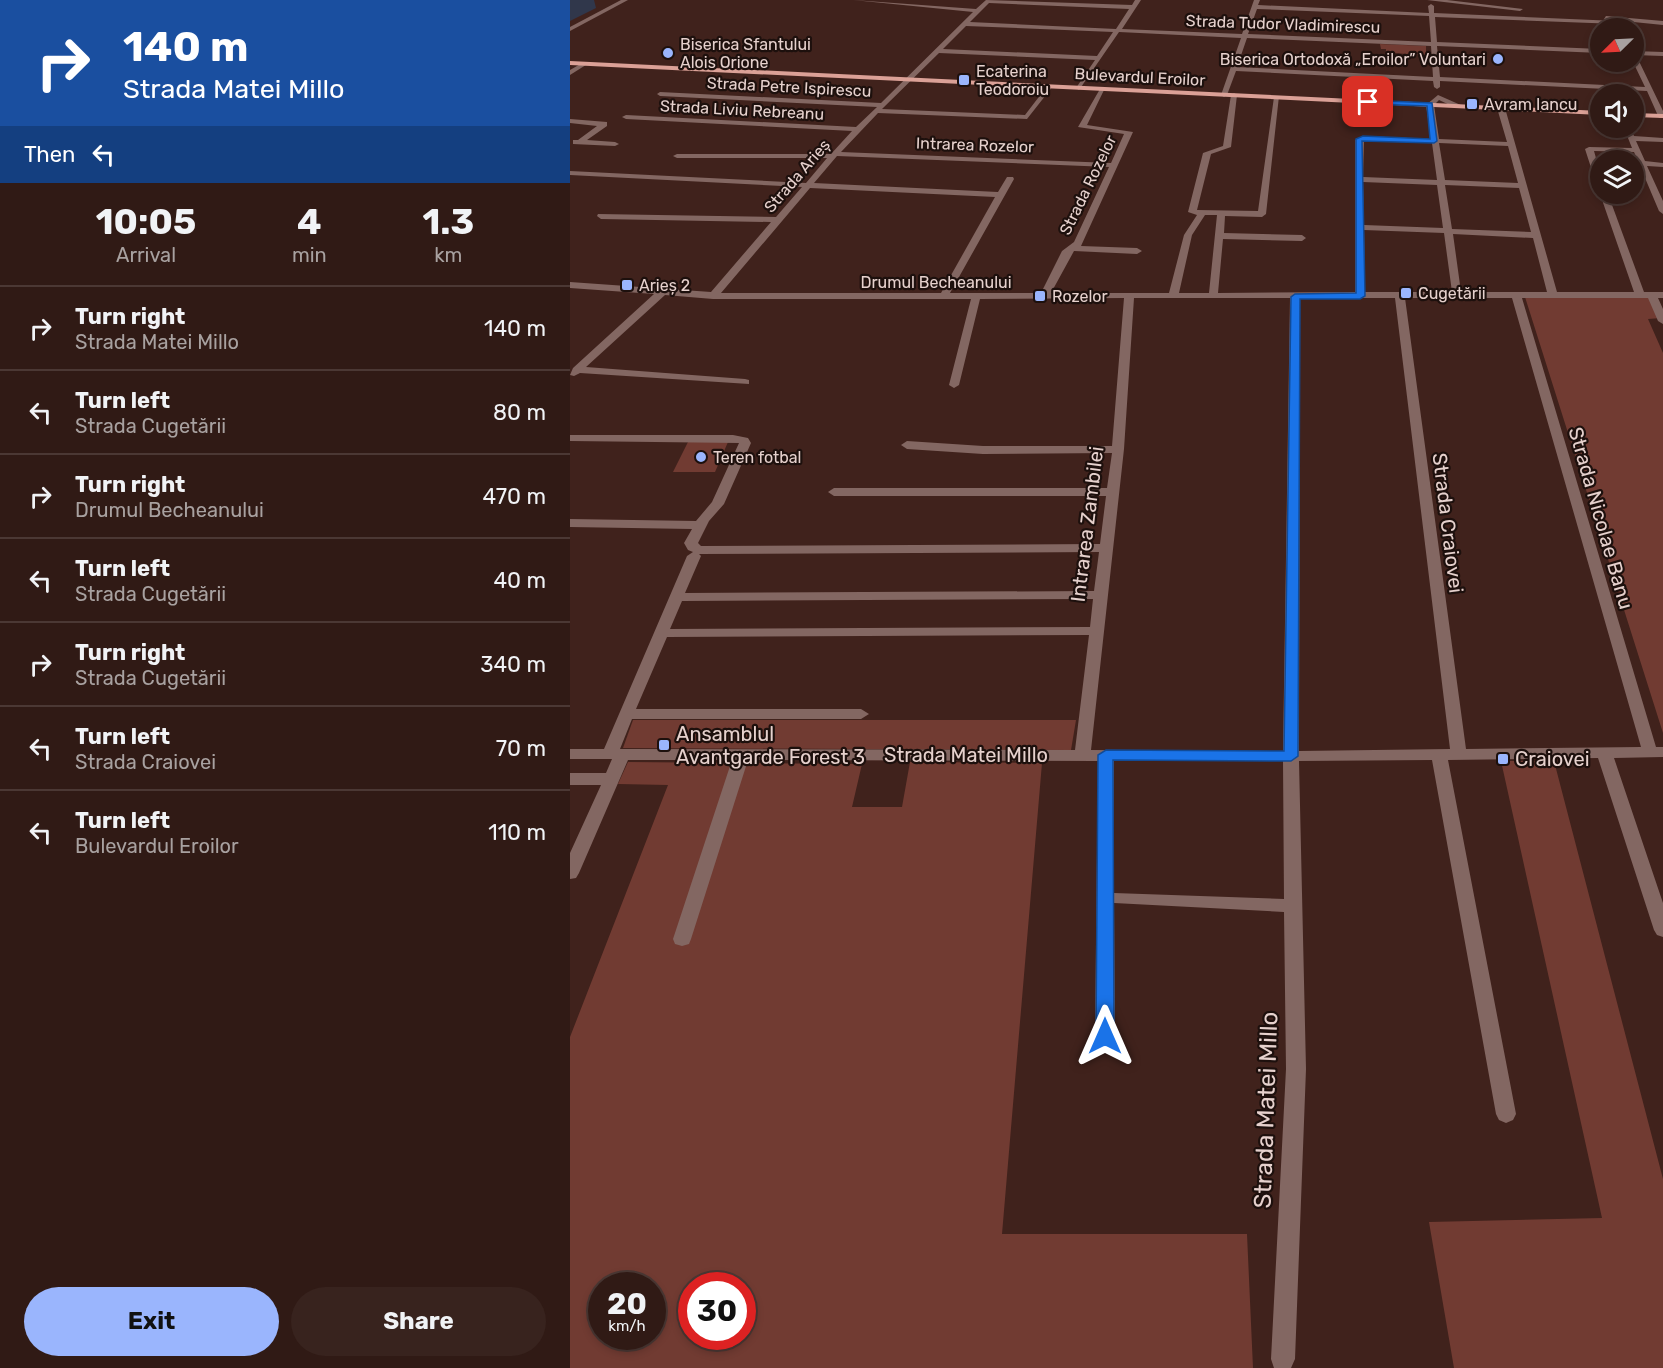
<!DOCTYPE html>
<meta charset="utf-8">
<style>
body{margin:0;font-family:Rubik,sans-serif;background:#38231e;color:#f1f3f6;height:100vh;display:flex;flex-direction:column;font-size:22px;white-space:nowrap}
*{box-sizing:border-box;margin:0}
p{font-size:20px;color:#a8a1a0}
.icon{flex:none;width:33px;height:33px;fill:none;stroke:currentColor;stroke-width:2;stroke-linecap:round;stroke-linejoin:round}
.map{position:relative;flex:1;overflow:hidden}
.sheet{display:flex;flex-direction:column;background:#301a15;width:570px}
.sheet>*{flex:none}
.top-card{background:#1a4fa0;color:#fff;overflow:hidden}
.needle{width:39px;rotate:246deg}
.tools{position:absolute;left:1020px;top:18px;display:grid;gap:12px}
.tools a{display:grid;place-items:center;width:54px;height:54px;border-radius:50%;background:#301a15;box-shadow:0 3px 9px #0003,0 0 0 2px #4b3834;font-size:30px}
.speed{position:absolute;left:18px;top:1272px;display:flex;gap:12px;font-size:30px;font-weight:700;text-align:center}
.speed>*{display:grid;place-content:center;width:78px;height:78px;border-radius:50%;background:#301a15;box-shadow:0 3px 9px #0003,0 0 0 2px #4b3834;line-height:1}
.speed small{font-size:15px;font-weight:400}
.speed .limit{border:9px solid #d22;background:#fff;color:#111}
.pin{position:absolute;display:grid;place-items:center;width:51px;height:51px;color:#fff;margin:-26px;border-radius:12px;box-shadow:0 3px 9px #0006}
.me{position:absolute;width:66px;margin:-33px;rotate:0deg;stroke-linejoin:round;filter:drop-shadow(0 0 4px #0008)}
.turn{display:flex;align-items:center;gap:21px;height:126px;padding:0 24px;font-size:27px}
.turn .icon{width:78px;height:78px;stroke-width:2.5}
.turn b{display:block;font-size:42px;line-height:51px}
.then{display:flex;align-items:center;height:57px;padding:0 24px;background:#0003;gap:12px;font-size:22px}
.eta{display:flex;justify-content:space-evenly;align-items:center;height:102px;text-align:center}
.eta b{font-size:36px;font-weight:700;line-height:42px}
.action{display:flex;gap:12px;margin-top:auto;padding:12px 24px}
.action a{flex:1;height:69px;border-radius:36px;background:#9ab5fd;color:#111;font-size:24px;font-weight:700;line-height:69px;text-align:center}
.action a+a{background:#38231e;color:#f1f3f6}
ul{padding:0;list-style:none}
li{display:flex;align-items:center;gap:18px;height:84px;padding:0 24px;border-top:2px solid #4b3834}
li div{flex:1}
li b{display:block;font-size:22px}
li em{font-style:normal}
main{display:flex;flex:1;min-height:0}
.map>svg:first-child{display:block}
.green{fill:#713b32;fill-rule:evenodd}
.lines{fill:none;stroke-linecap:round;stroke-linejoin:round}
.minor{fill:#836762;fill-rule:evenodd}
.major{fill:#dba197;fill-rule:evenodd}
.shaded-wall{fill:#30374b}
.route{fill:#1a73e8;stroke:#114b97;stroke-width:1.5}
.poi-dot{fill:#9ab5fd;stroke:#1d100d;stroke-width:2}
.labels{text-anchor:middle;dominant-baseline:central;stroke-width:4.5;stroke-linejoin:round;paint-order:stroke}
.far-street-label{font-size:16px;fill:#e6d1cd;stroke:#1d100d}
.far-poi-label{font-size:16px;fill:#e6d1cd;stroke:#1d100d;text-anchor:start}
.street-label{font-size:20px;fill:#e6d1cd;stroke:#1d100d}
.poi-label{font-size:20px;fill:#e6d1cd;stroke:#1d100d;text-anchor:start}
.near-street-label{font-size:24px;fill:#e6d1cd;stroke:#1d100d}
</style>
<main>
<section class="sheet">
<div class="top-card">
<div class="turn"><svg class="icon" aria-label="right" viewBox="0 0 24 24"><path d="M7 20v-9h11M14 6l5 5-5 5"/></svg><div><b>140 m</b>Strada Matei Millo</div></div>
<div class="then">Then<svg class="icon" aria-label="left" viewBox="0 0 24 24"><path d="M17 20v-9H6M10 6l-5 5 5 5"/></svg></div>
</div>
<div class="eta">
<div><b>10:05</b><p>Arrival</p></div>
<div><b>4</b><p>min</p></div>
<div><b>1.3</b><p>km</p></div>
</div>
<ul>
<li><svg class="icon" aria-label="right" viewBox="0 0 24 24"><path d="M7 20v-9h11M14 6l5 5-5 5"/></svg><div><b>Turn right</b><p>Strada Matei Millo</p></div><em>140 m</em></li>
<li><svg class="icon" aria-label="left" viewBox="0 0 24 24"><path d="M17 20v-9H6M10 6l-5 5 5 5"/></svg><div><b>Turn left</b><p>Strada Cugetării</p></div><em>80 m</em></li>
<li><svg class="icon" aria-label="right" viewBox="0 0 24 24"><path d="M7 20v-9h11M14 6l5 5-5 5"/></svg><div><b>Turn right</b><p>Drumul Becheanului</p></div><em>470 m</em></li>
<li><svg class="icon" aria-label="left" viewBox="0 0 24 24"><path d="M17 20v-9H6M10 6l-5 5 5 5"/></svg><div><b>Turn left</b><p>Strada Cugetării</p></div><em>40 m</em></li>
<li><svg class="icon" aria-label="right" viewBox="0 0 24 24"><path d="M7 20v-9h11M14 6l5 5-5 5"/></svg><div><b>Turn right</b><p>Strada Cugetării</p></div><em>340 m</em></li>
<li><svg class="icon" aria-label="left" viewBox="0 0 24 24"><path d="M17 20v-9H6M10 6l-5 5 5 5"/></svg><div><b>Turn left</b><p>Strada Craiovei</p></div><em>70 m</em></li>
<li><svg class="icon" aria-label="left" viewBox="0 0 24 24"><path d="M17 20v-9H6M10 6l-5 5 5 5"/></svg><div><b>Turn left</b><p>Bulevardul Eroilor</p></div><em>110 m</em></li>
</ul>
<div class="action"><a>Exit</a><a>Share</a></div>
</section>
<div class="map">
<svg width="1093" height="1368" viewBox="0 0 1093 1368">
<rect width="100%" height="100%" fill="#40221c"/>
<g class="green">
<path d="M810 44 856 46V56L816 52V49H811Z"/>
<path d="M1081 295 1091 318 1078 319 1093 353V733L955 297Z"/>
<path d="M118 442H158L145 472H103Z"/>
<path d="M63 720H506L501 750 53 748Z"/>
<path d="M931 761H984L1093 1179V1368H884L859 1222 1032 1218Z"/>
<path d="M58 762 292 764 282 807H332L340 762 472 763 432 1234H677L683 1368H0V1037L98 785 48 784ZM32 1286H82V1336H32ZM122 1286H172V1336H122Z"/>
</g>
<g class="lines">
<g class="minor">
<path d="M51 0H58L0 31V27Z"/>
<path d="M283 0 406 9 416 0 562 5 565 0H571L552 29 672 34 684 0H690L688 5 859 13 858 6 861 4 864 6V13L1046 21 1048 24 865 17 867 42 1030 49V53L867 46 870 77 1075 87 1063 62 1064 55 1067 57 1093 111V118H1089L1077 91 870 81V87L867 89 864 87 863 81 666 71 657 95 654 97 651 95 671 38 549 32 509 90 506 88 525 60 369 53 312 109 455 115 478 85 483 86 457 119 308 113 271 152 541 163 554 134 508 127 530 89 535 88 517 125 563 132 511 246 567 248 572 251 567 254 504 251 481 293H599L614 235 627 215 618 212 633 153 653 146 661 95 664 93 667 95 661 147 641 154 627 210 688 211 704 97 709 96 696 214 692 217 655 216 654 233 732 235 736 238 732 241 653 239 648 293 785 292V140L793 136 861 139 856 105 868 95 893 106 886 108 869 100 864 105 869 139 937 142 927 108 931 106 935 108 987 292H1064L1030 194V193L1038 194 1074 292H1093V298H1088L1093 309V324L1088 321 1078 298H952L1086 747H1093V757L1044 758 1093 903V937L1087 935 1084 930 1028 758 878 760 946 1114 943 1120 936 1123 929 1120 926 1114 862 760 729 761 736 1069 725 1359 721 1368H704L701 1359 716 1069 714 912 544 903 545 1036 542 1042 535 1044 528 1042 525 1036 528 761 178 760 121 939 119 944 112 946 105 944 103 939 162 760H58L9 873 6 878 0 879V853L31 785H0V773H36L42 759H0V749H34L117 556 123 552 118 550 114 543 122 529 0 527V519L126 521 142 502 169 443 0 441V435H163L178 438 181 443 154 504 139 521 128 543 131 546 530 544 536 496H264L258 492 264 488H537L542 453 413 454 337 449 331 445 337 441 413 446H542L554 298 410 299 389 385 384 388 379 385 401 299H143L95 295 16 367 175 379 179 380V384L10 373 4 376 0 375 3 368 84 294 0 288V282L141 292 201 222 31 219 27 216 28 214 206 217 232 187 0 175V171L236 183 257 158H107L103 156 107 154H261L282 131 56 119 52 117 56 115 286 127 307 107 90 96 87 94 90 92 311 103 403 12ZM419 3 559 9 546 29 400 22ZM687 9 859 16 861 42 678 34ZM396 26 543 32 527 56 373 49ZM677 38 861 46 863 77 667 67ZM794 140 862 143 867 180 793 177ZM869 143 938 146 948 183 875 180ZM267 156 539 167 504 242 492 251 471 293H380L444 179 443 177H437L428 192 244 183ZM793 182 867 185 873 228 794 225ZM875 185 949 188 961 232 882 229ZM240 188 425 197 371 293H151ZM635 215H647L639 293H609L622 235ZM794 230 874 233 882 292H795ZM883 234 963 238 977 292H891ZM564 298H720L713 751 521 750 554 449ZM730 298H825L880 749 729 751ZM835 298H942L1071 747 896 749ZM529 552 524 591 115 593 131 556 129 554ZM523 599 520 627 100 629 112 601ZM519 635 505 750 50 749 62 719H291L299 714 291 709H66L97 637ZM544 761H713L714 899 544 893Z"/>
<path d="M857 0H877L953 9 950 11Z"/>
<path d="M1036 16 1093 21V25L1034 19Z"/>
<path d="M1064 51 1093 52V56L1064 55Z"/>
<path d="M14 62 19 63 0 75V70Z"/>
<path d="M0 119 37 122V126L17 140 45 142 49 144 45 146 3 144V140H8L27 126 0 123Z"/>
<path d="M1054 128H1060L1064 136 1093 138V142L1066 141 1075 161 1093 163V167L1077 166 1093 201V214L1089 211 1064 152 1024 151 1030 172V185L1026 183 1015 149 1019 147 1062 148Z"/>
</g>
<g class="major">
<path d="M0 61 1030 111V115L0 65Z"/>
<path d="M1064 113 1093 114V118L1064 117Z"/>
</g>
</g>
<path class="shaded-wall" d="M0 0H24L26 8 0 21Z"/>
<path class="route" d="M796 100 862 103 867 141 864 143 792 141 795 296 790 299H730L728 756 721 761 543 760 544 1036 541 1042 535 1044 528 1042 526 1036 528 755 536 750 714 751 721 297 725 294 786 293V139L793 136 860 139 857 106 798 104Z"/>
<g class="poi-dot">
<circle cx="98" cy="53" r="6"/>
<circle cx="928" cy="59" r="6"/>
<rect x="388" y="74" width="12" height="12" rx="3"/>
<rect x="896" y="98" width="12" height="12" rx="3"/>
<rect x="51" y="279" width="12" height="12" rx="3"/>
<rect x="830" y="287" width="12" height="12" rx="3"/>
<rect x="464" y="290" width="12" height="12" rx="3"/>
<circle cx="131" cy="457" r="6"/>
<rect x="88" y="739" width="12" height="12" rx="3"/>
<rect x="927" y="753" width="12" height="12" rx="3"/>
</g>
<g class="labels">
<g class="far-street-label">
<text transform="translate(713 24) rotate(2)">Strada Tudor Vladimirescu</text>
<text transform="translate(570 77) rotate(3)">Bulevardul Eroilor</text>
<text transform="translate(219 87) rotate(3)">Strada Petre Ispirescu</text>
<text transform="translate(172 110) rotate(3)">Strada Liviu Rebreanu</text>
<text transform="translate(405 145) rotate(2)">Intrarea Rozelor</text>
<text transform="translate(227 176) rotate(-49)">Strada Arieș</text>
<text transform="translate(518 185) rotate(-64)">Strada Rozelor</text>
<text x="366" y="282">Drumul Becheanului</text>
</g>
<g class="far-poi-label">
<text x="110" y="44">Biserica Sfantului<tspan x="110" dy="18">Alois Orione</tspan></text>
<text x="916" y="59" text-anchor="end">Biserica Ortodoxă „Eroilor” Voluntari</text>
<text x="406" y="71">Ecaterina<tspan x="406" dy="18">Teodoroiu</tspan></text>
<text x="914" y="104">Avram Iancu</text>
<text x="69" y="285">Arieș 2</text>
<text x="848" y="293">Cugetării</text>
<text x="482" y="296">Rozelor</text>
<text x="143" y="457">Teren fotbal</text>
</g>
<g class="street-label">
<text transform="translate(1031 518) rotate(74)">Strada Nicolae Banu</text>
<text transform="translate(878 523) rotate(83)">Strada Craiovei</text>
<text transform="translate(517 524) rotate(-83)">Intrarea Zambilei</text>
<text x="396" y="755">Strada Matei Millo</text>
</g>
<g class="poi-label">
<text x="106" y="734">Ansamblul<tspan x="106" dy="23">Avantgarde Forest 3</tspan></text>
<text x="945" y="759">Craiovei</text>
</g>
<g class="near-street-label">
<text transform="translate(696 1110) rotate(-88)">Strada Matei Millo</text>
</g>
</g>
</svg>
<div class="tools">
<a><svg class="needle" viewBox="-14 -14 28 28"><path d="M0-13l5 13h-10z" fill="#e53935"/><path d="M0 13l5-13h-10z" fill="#a8a1a0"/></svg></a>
<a><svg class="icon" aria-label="sound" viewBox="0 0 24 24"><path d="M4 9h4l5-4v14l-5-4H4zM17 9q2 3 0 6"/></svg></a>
<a><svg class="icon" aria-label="layers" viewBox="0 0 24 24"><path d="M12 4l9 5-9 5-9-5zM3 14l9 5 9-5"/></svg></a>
</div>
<div class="speed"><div>20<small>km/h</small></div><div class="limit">30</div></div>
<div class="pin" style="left:798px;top:102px;background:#d93025"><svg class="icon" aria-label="arrive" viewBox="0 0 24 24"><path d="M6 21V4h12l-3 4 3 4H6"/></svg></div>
<svg class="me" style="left:535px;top:1036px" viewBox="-20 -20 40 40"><path d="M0-17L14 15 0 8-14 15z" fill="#1a73e8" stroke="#fff" stroke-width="4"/></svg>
</div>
</main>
